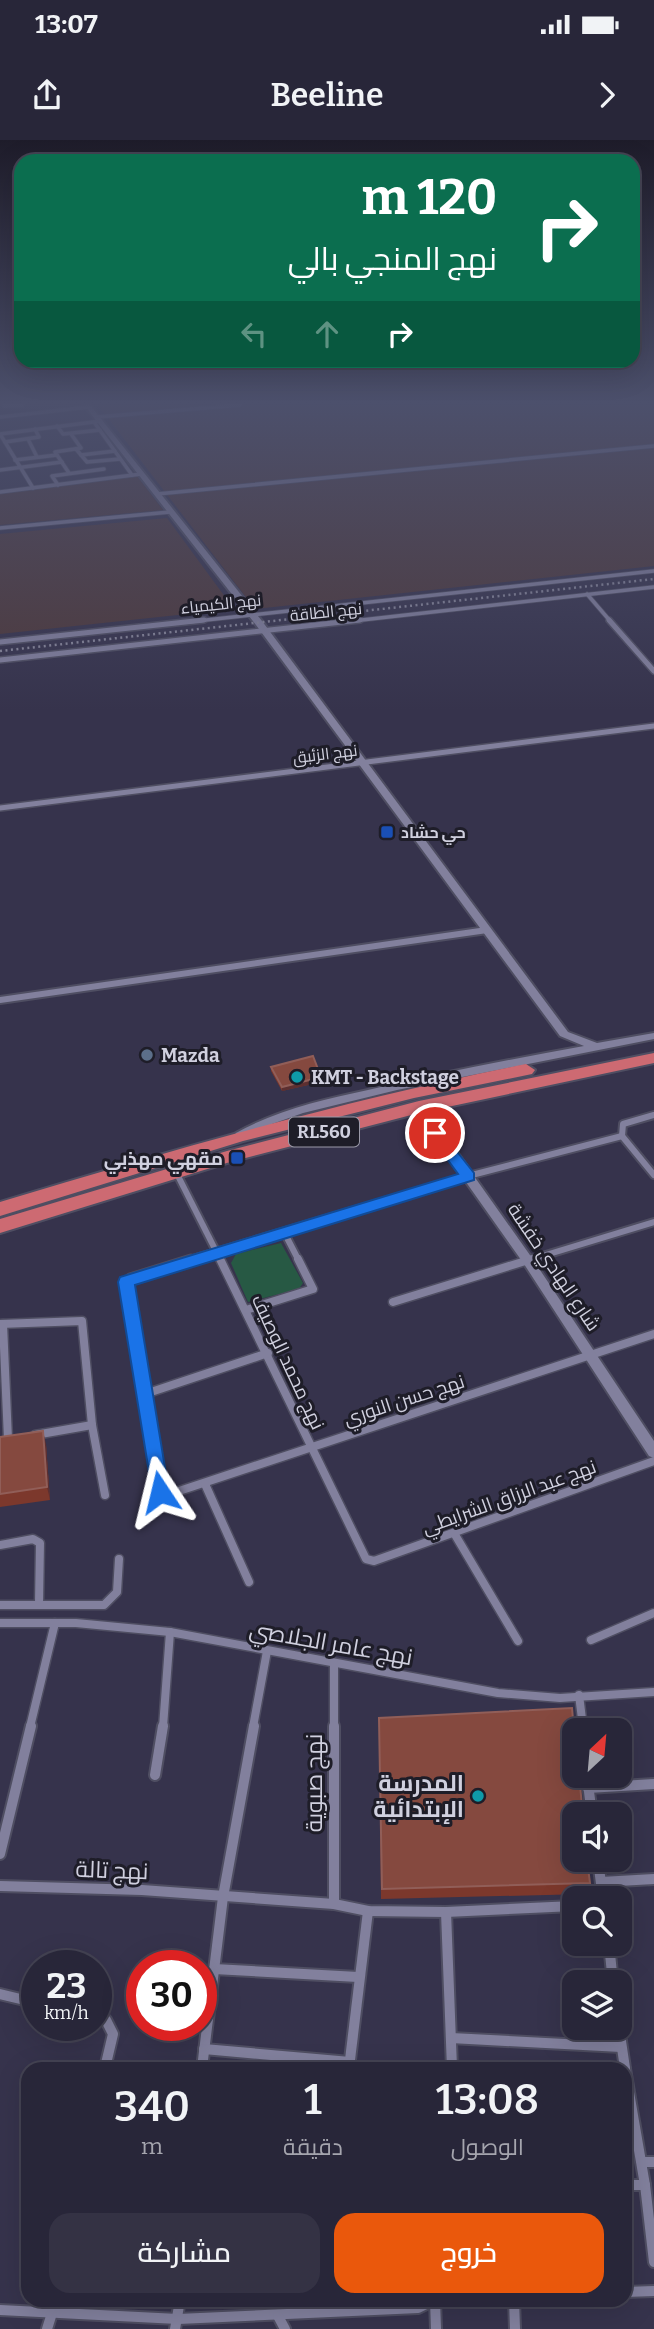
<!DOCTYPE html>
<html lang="ar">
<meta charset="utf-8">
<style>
body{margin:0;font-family:Bitter,Cairo,serif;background:#343244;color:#f1f3f6;direction:rtl;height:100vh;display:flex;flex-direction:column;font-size:26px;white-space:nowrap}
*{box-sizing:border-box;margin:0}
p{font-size:23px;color:#a5a5ae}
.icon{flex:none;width:38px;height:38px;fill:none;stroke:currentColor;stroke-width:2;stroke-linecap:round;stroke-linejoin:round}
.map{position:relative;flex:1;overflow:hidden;direction:ltr}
.drawer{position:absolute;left:21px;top:1922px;width:611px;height:245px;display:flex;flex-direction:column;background:#282639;border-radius:21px;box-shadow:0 7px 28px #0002,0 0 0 2px #444353;direction:rtl}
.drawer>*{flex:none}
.top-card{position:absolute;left:14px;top:14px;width:626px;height:214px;border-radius:21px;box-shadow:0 7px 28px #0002,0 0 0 2px #444353;direction:rtl;background:#0b6e4f;color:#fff;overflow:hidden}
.needle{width:46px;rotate:26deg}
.controls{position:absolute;left:562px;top:1578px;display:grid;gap:14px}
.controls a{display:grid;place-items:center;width:70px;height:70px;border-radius:14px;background:#282639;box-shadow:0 7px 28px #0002,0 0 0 2px #444353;font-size:35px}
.speed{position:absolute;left:21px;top:1810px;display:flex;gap:14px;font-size:35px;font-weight:700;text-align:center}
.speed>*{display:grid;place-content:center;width:91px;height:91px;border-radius:50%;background:#282639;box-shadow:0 7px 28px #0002,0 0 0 2px #444353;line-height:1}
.speed small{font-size:18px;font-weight:400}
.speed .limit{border:10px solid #d22;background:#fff;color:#111}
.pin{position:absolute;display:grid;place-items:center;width:60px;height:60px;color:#fff;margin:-30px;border:4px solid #fff;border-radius:50%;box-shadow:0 2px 7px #0007}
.me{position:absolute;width:77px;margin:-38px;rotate:350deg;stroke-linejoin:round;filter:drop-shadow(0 0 5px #0008)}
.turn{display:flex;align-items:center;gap:24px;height:147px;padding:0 28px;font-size:32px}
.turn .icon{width:91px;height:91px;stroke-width:2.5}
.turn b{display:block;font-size:49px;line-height:60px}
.lanes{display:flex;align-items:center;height:66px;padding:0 28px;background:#0003;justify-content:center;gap:35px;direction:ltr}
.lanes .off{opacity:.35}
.eta{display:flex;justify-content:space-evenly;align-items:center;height:119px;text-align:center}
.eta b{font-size:42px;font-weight:600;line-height:49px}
.primary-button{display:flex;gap:14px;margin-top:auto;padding:14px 28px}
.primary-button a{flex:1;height:80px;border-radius:21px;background:#ea580c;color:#fff;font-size:28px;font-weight:600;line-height:80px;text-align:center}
.primary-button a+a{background:#343244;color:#f1f3f6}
.status{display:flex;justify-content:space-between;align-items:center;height:49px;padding:0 35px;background:#282639;direction:ltr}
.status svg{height:19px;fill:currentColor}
header{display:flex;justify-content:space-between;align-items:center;height:91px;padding:0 28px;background:#282639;font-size:32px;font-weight:600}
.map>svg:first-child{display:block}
.industrial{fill:#4d383a}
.green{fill:#275944}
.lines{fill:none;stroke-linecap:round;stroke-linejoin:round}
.minor-far4-casing{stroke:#4f4e62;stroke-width:5}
.minor-far3-casing{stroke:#4f4e62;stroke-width:8}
.minor-far2-casing{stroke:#4f4e62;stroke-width:10}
.minor-far1-casing{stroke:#4f4e62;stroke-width:11}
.minor-casing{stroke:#4f4e62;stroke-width:14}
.tertiary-casing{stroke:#4f4e62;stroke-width:4}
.trunk-casing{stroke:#4f4e62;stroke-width:4}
.minor-far4{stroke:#82809d;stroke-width:3.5}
.minor-far3{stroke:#82809d;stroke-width:5}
.minor-far2{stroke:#82809d;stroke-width:6}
.minor-far1{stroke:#82809d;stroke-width:8}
.minor{stroke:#82809d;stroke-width:10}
.tertiary{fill:#82809d;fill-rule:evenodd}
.trunk{fill:#cd6a72;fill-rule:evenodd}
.rail{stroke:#89889b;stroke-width:2.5;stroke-dasharray:2 3.5;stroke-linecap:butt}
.wall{fill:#7c382c}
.shaded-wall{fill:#5c2f30}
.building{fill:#85493f;stroke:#915e58;stroke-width:2}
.route{fill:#1a73e8;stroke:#114b97;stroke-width:2}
.transit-dot{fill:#1a4fb4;stroke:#1e1d28;stroke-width:2.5}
.service-dot{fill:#5c6f8a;stroke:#1e1d28;stroke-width:2.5}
.culture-dot{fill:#0f9aa8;stroke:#1e1d28;stroke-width:2.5}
.labels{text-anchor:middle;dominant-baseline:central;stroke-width:6;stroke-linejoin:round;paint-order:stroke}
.far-street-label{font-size:16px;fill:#d0d0df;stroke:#1e1d28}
.far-poi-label{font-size:16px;font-weight:bold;fill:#d0d0df;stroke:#1e1d28;text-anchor:start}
.shield{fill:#1e1d28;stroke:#9b9aa8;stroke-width:2}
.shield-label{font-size:18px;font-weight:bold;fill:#d0d0df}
.poi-label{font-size:19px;font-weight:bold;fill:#d0d0df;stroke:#1e1d28;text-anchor:start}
.street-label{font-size:19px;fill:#d0d0df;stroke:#1e1d28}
.near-street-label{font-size:23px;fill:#d0d0df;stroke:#1e1d28}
.near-poi-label{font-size:23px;font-weight:bold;fill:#d0d0df;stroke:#1e1d28;text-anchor:end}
</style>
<div class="status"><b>13:07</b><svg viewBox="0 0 49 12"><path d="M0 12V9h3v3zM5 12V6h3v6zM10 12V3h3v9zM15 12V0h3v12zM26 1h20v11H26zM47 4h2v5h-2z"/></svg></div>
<header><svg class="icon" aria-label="forward" viewBox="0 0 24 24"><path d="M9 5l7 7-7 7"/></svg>Beeline<svg class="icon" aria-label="share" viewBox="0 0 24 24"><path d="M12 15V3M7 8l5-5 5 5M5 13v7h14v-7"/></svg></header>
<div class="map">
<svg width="654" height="2189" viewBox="0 0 654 2189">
<rect width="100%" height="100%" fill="#36334c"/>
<g class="industrial">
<path d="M98 265H654V426L255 469Z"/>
<path d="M137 336 163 370 0 385V354Z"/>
<path d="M167 378 234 469 0 494V394Z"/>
</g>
<path class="green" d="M281 1103 303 1143 299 1149 248 1162 231 1123 236 1114Z"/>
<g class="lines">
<defs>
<g id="minor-far4">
<path d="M4 266 22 265"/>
<path d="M0 277 89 267"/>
<path d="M97 277 240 265"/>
<path d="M94 282 132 335"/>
<path d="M57 286 63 294 100 290"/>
<path d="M28 299 37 317"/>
<path d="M5 302 39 297 35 289"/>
<path d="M76 309 87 322 120 319"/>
<path d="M81 315 115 311"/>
<path d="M15 320 57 315"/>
<path d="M0 330 62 322"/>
<path d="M69 333 55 312 81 308 71 294"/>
<path d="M58 345 52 336 104 329"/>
<path d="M33 348 0 294 101 281"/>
<path d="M0 352 141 334"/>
<path d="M157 354 654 306"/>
<path d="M0 388 170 372"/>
<path d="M587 454 611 482"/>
<path d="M188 482 654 431"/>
<path d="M344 482 654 447"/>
</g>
<g id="minor-far3">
<path d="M609 480 654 531"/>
<path d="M0 502 204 480"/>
<path d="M0 520 360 480"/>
<path d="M0 668 654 586"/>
</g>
<g id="minor-far2">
<path d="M0 860 487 790"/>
<path d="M622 996 654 1035"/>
<path d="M622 996 623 984 654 975"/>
<path d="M176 1032 221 1121"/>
<path d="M284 1092 299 1121"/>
<path d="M186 1121 468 1036 622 996"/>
<path d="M526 1121 654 1082"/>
</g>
<g id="minor-far1">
<path d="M191 1119 130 1138 124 1145 160 1352 167 1355 654 1194"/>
<path d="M220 1119 366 1419 374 1421 654 1321"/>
<path d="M393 1162 532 1119"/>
<path d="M246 1170 313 1149 298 1119"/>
<path d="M0 1184 82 1181 92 1285 105 1355"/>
<path d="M3 1184 8 1299"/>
<path d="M142 1255 268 1213"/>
<path d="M35 1295 92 1285"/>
<path d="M205 1344 249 1442"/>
<path d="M454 1393 518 1501"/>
<path d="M0 1405 33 1399 40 1403 39 1463"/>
<path d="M0 1465H104L117 1452 119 1419"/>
<path d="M0 1483H76L170 1492 498 1553 560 1558 654 1552"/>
<path d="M591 1500 654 1473"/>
<path d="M334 1523V1587"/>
<path d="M579 1555 583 1587"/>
<path d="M30 1587 55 1483"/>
<path d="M163 1587 170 1492"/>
<path d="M253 1587 267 1511"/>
</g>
<g id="minor">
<path d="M334 1586V1764"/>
<path d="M582 1586 583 1591"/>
<path d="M155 1635 163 1586"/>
<path d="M587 1636 592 1675"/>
<path d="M588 1648 654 1644"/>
<path d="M0 1714 31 1586"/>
<path d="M598 1720 603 1759"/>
<path d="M601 1742 654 1739"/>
<path d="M0 1746 142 1750 334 1764 368 1771 446 1772 574 1766"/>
<path d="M446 1772 452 1928"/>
<path d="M609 1804 613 1843"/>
<path d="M214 1829 358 1837"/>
<path d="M0 1854 37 1863"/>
<path d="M96 1877 106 1880 113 1894 105 1928"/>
<path d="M619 1888 625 1928"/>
<path d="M451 1898 621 1907"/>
<path d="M204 1909 350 1922"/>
<path d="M202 1928 223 1757 254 1586"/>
<path d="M349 1928 368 1771"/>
<path d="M625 1929 645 2045 654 2122"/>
<path d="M642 2022H654"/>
<path d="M625 2045H645"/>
<path d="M625 2152 654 2151"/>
<path d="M435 2160 436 2189"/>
<path d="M514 2160 515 2189"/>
<path d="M0 2170 178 2179 418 2168 434 2160"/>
<path d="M278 2176 285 2189"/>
<path d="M47 2189 52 2173"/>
<path d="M175 2189 180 2160"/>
</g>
<g id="tertiary">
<path d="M84 265H90L262 481 568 892 597 903 654 893V899L397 950 303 973 272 984 244 999H236L234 996 236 993C277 970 322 960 368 950 440 933 512 919 584 906L560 896 256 485Z"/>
<path d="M419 963 423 964 532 1118 654 1301V1318L649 1316 524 1124 415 970 413 967 415 964Z"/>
</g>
<g id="trunk">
<path d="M654 913V923L419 973 230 1022 0 1093V1079L227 1011 419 961Z"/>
<path d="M526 924 535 930 532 934 414 958 243 1001 0 1076V1062C175 1009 346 960 526 924Z"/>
</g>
</defs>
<use href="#minor-far4" class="minor-far4-casing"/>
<use href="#minor-far3" class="minor-far3-casing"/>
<use href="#minor-far2" class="minor-far2-casing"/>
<use href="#minor-far1" class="minor-far1-casing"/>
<use href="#minor" class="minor-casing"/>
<use href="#tertiary" class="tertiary-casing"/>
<use href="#trunk" class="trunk-casing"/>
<use href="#minor-far4" class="minor-far4"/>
<use href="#minor-far3" class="minor-far3"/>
<use href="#minor-far2" class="minor-far2"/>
<use href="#minor-far1" class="minor-far1"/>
<use href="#minor" class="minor"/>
<use href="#tertiary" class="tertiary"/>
<use href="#trunk" class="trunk"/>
<path class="rail" d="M0 511 654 439"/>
</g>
<g class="wall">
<path d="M271 927 321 942 282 951 271 931Z"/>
<path d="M0 1297 46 1304 50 1360 0 1367Z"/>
<path d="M379 1578 590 1743 586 1754 381 1759Z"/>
</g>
<g class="shaded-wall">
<path d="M321 937V942L282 951V947Z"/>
<path d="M43 1291 46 1304 50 1360 47 1347Z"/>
</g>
<g class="building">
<path d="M313 916 321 937 282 947 271 927Z"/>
<path d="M43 1291 47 1347 0 1354V1297Z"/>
<path d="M572 1568 574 1591V1636H579L583 1675H574V1720H587L590 1743 382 1749 379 1578Z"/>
</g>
<linearGradient id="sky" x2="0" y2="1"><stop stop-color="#1e1c2a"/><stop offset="0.46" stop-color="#4c506c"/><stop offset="1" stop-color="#4c506c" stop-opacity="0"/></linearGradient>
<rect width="654" height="571" fill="url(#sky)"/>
<path class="route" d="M435 988 440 990 474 1033V1040L135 1145 169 1352 166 1357H153L118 1142 120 1137 458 1034 428 993Z"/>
<g class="transit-dot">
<rect x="380" y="685" width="14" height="14" rx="3.5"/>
<rect x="230" y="1011" width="14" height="14" rx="3.5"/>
</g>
<circle class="service-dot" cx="147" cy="915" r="7"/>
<g class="culture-dot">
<circle cx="297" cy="937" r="7"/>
<circle cx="478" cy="1656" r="7"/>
</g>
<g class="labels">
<g class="far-street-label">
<text transform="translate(221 464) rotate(-6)">نهج الكيمياء</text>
<text transform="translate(326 472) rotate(-6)">نهج الطاقة</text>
<text transform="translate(325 614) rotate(-7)">نهج الزئبق</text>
</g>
<g class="far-poi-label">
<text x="401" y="692">حي حشاد</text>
</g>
<rect class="shield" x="289" y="977.5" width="70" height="29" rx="5"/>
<g class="shield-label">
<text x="324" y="992">RL560</text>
</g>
<g class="poi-label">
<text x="161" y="915">Mazda</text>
<text x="311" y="937">KMT - Backstage</text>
<text x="223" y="1018" text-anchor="end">مقهي مهذبي</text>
</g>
<g class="street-label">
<text transform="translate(554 1127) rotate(56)">شارع الهادي خفشة</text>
<text transform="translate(288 1222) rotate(65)">نهج محمد الوصيف</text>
<text transform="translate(404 1260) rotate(-18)">نهج حسن النوري</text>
<text transform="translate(509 1357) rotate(-20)">نهج عبد الرزاق الشرايطي</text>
</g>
<g class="near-street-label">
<text transform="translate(331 1503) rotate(10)">نهج عامر الجلاصي</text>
<text transform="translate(314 1643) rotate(-90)">نهج صبوية</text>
<text transform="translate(112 1730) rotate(2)">نهج تالة</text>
</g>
<g class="near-poi-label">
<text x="464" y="1643">المدرسة<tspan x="464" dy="26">الإبتدائية</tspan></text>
</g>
</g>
</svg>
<div class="controls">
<a><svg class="needle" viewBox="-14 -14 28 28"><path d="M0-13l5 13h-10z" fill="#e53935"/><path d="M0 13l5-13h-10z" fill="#a5a5ae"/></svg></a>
<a><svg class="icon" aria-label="sound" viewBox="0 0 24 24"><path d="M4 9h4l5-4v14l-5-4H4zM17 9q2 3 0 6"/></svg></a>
<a><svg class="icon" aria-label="search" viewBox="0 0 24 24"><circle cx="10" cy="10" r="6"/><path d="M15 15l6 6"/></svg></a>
<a><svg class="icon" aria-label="layers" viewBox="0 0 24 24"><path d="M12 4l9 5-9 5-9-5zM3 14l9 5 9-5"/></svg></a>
</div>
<div class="speed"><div>23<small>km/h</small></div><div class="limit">30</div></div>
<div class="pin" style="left:435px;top:993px;background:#d93025"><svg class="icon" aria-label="arrive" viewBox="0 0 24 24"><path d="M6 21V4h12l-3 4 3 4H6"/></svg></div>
<svg class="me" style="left:160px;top:1352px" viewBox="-20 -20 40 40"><path d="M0-17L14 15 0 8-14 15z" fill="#1a73e8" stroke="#fff" stroke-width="4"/></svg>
<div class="top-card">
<div class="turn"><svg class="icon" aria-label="right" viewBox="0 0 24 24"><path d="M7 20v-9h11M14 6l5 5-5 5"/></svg><div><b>120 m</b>نهج المنجي بالي</div></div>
<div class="lanes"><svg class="icon off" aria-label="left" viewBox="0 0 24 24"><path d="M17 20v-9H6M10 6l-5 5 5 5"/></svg><svg class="icon off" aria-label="ahead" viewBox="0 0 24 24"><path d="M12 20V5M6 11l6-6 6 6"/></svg><svg class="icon" aria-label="right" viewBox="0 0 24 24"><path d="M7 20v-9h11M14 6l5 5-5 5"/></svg></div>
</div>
<section class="drawer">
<div class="eta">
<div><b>13:08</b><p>الوصول</p></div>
<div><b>1</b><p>دقيقة</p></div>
<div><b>340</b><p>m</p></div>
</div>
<div class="primary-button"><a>خروج</a><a>مشاركة</a></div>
</section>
</div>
